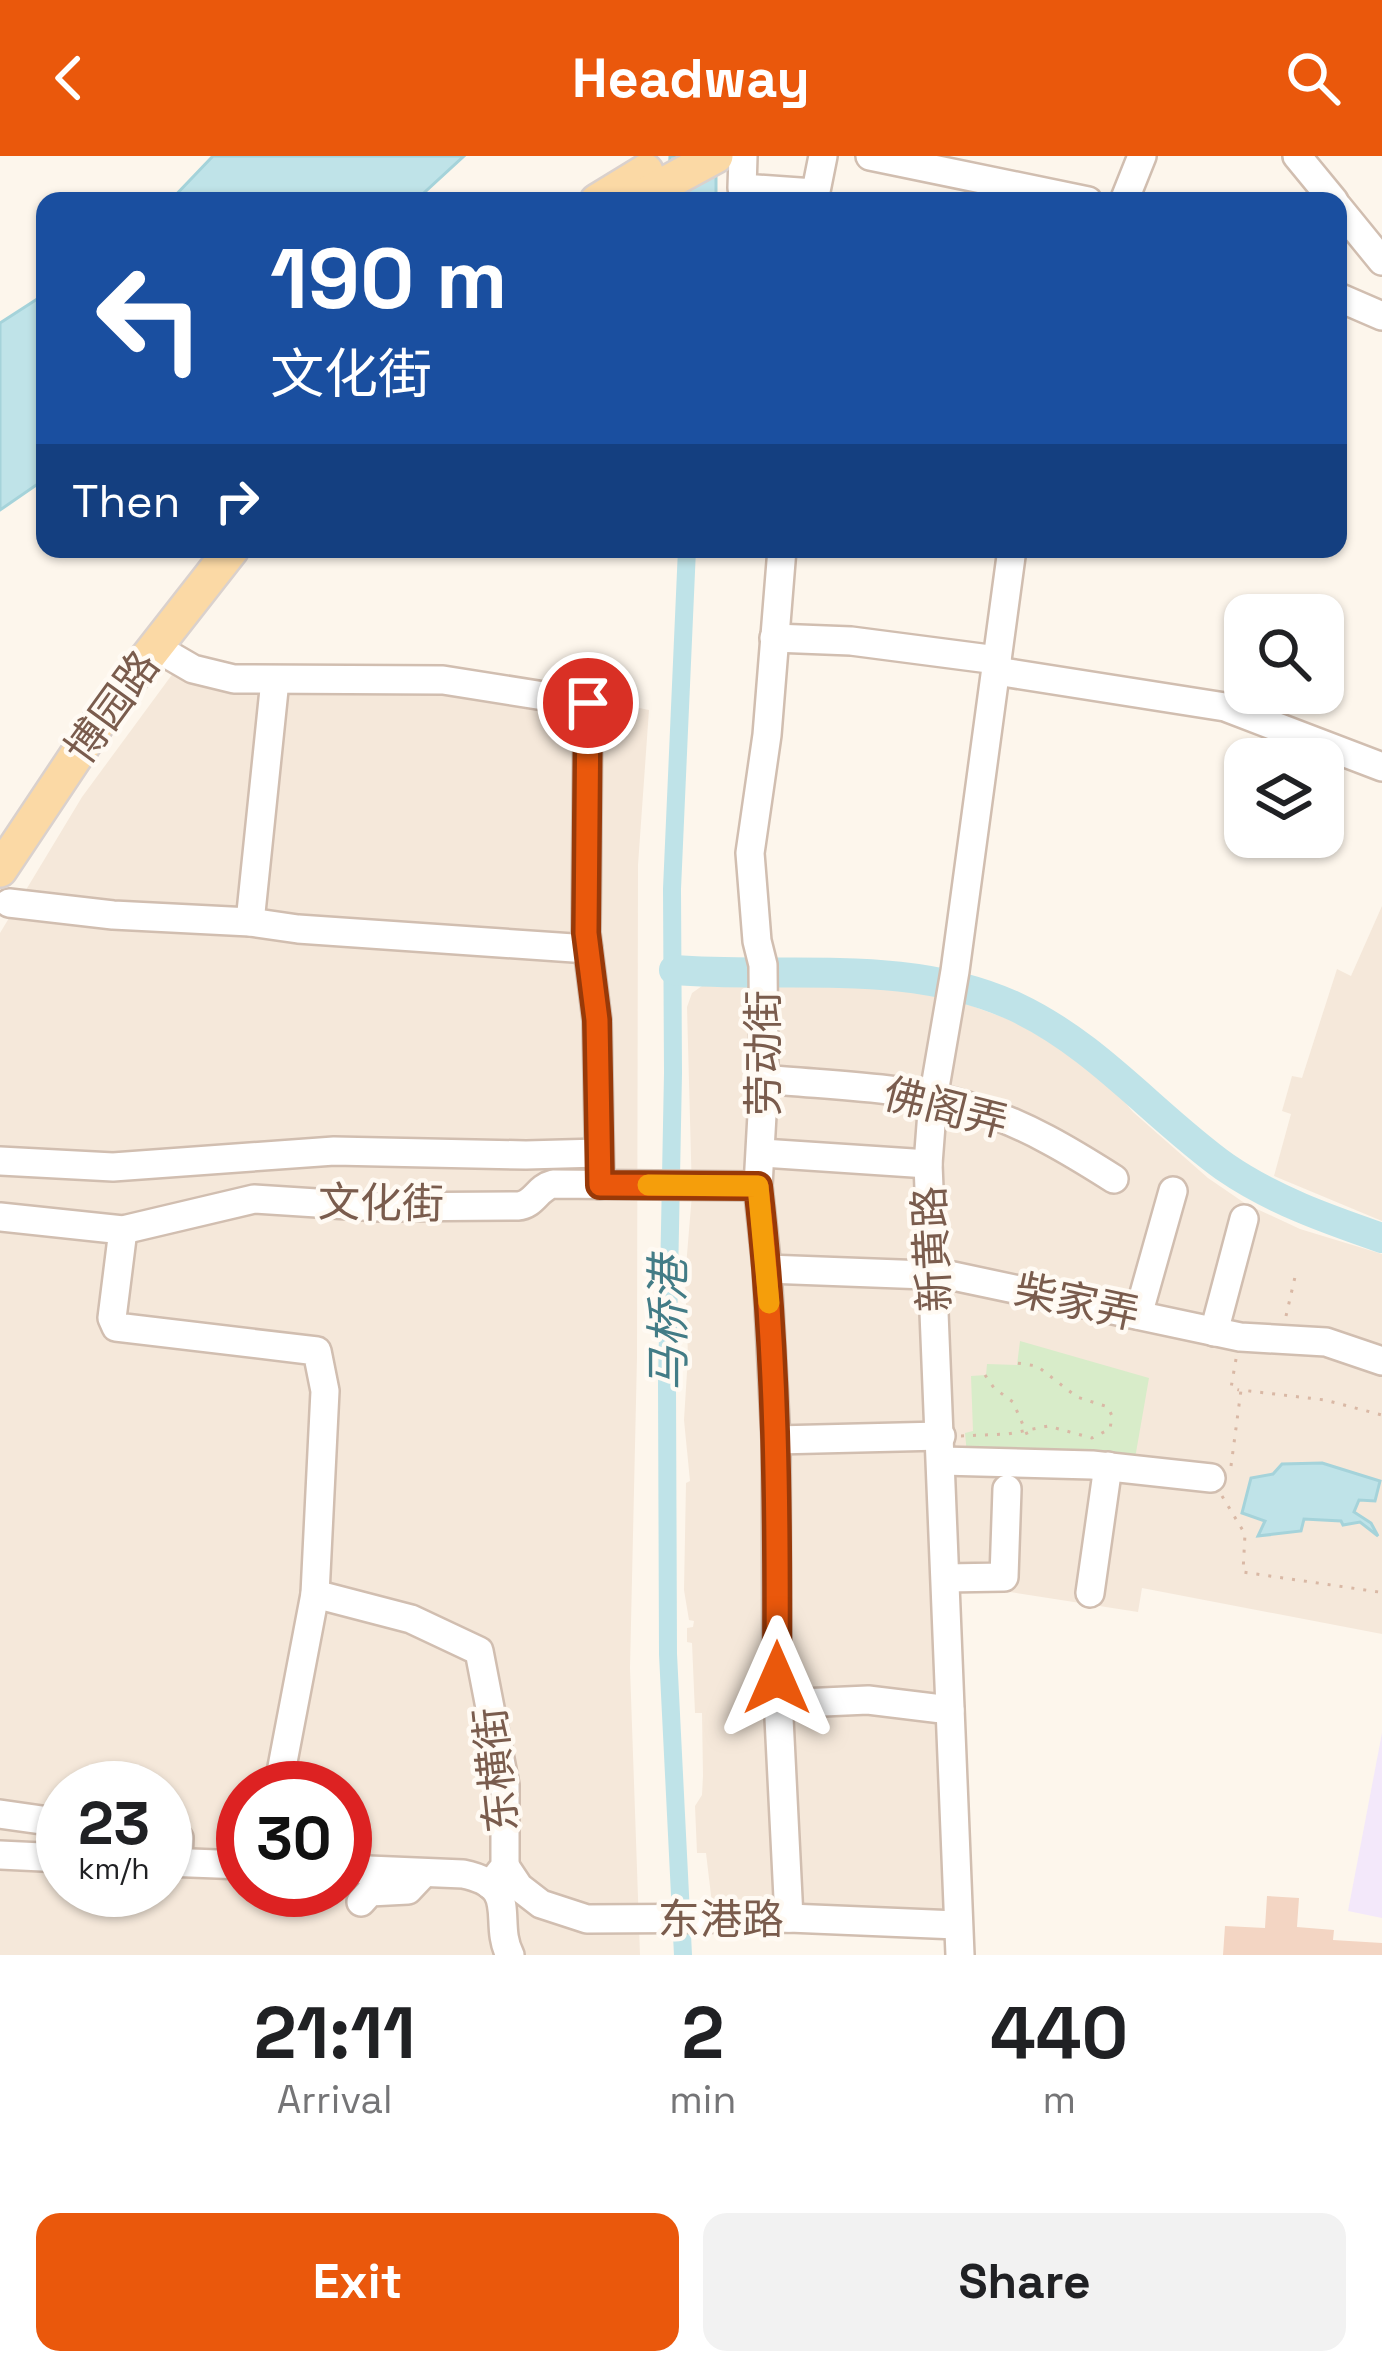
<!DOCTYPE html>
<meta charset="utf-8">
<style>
body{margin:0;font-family:"Space Grotesk","Noto Sans SC",sans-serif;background:#f2f2f2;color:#202124;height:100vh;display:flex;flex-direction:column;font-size:45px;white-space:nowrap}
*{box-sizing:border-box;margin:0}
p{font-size:39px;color:#757577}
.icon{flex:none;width:66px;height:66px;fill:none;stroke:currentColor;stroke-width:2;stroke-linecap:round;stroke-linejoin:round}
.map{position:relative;height:1799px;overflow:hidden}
.panel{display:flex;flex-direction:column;background:#fff;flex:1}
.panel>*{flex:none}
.guide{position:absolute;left:36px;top:36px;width:1311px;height:366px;border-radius:24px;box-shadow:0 3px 9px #0004;background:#1a4fa0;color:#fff;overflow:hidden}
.buttons{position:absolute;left:1224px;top:438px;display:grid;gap:24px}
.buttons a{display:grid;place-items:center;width:120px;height:120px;border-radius:24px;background:#fff;box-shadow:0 3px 9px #0004;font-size:60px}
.speed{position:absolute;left:36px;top:1605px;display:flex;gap:24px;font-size:60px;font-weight:700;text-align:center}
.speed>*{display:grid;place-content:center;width:156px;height:156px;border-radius:50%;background:#fff;box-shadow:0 3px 9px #0004;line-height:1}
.speed small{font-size:30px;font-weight:400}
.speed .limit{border:18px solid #d22;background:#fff;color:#111}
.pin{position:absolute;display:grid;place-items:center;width:102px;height:102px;color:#fff;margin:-51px;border:6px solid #fff;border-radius:50%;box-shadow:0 3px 12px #0007}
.me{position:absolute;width:132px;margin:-66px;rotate:0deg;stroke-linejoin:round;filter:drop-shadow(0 0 9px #0008)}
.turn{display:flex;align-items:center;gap:42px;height:252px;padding:0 36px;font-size:54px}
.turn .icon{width:156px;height:156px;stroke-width:2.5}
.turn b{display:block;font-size:84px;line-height:102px}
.then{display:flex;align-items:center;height:114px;padding:0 36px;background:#0003;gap:24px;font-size:45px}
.eta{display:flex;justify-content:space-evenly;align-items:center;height:204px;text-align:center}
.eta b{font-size:72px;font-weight:700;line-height:84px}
.button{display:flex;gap:24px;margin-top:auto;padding:24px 36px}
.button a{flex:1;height:138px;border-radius:24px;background:#ea580c;color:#fff;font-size:48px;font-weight:700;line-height:138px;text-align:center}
.button a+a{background:#f2f2f2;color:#202124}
header{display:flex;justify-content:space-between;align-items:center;height:156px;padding:0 36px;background:#ea580c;color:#fff;font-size:54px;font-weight:700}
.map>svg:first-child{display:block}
.residential{fill:#f5e8da;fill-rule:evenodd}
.education{fill:#f3e8fa}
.green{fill:#d8ecc9}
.water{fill:#bfe3e8;stroke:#a5d3da;stroke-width:3}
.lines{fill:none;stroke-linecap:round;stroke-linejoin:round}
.canal{stroke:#bfe3e8;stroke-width:18}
.river{stroke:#bfe3e8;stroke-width:30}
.building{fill:#f3d5c3}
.minor-casing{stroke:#d1beb0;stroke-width:32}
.major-casing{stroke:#dad1cd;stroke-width:38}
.path{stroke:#d9b8a5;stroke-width:3;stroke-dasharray:3 9;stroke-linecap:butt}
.minor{stroke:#fff;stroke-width:27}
.major{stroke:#fbd9a5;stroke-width:33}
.route-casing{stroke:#983908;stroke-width:30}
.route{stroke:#ea580c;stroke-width:21}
.slow{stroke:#f59e0b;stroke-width:21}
.labels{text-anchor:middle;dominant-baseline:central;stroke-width:9;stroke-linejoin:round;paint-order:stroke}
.street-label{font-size:42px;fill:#7a5c4d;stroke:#fffaf3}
.water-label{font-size:45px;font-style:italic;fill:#437c86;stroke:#fffaf3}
</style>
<header><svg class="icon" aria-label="back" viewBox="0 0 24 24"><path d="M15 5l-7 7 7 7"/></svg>Headway<svg class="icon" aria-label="search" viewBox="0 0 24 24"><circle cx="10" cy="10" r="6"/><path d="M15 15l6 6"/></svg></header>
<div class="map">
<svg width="1382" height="1799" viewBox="0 0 1382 1799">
<rect width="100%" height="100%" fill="#fdf6ec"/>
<g class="residential">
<path d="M185 501 216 509 254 511 404 510 487 520 649 554 638 709 637 1201 630 1512 640 1799H0V777L82 641ZM63 1632H165V1734H63ZM243 1632H345V1734H243Z"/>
<path d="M1382 750V1065L1274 1020 1291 958 1282 955 1292 920 1302 922 1337 813 1351 820Z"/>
<path d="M769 822 873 828 961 846 1013 865 1098 914 1133 956 1208 1022 1246 1048 1300 1073 1382 1098V1478L1142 1432 1138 1456 946 1426 957 1769 713 1756 706 1697H697L695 1650 702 1639 703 1620 702 1557H695L692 1487 687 1486V1472L693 1471 694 1465 689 1464 684 1434 686 1327 690 1325 684 1264 688 1200 685 1123 692 1038 687 851 692 837 702 830Z"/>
</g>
<path class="education" d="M1382 1577V1762L1348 1755Z"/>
<path class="green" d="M1020 1185 1149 1222 1134 1308 967 1298 965 1277 973 1275 971 1220 986 1219 987 1208 1017 1209Z"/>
<g class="water">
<path d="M213 0H464L415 45H170Z"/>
<path d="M670 0H716V45H668Z"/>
<path d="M45 138V323L0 354V167Z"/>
<path d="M1322 1307 1380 1325 1375 1345 1359 1344 1354 1356 1371 1367 1378 1380 1360 1366 1343 1369 1341 1365 1304 1363 1301 1375 1258 1380 1265 1365 1242 1357 1251 1322 1273 1318 1282 1308Z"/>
</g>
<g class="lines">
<path class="canal" d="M683 1799 668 1498 667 1228 673 917 672 733 687 393"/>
<path class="river" d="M674 814C789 823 908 801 1016 851 1097 889 1154 960 1225 1011 1273 1044 1327 1063 1382 1082"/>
</g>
<path class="building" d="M1267 1740 1299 1742 1297 1771 1334 1774 1333 1784 1382 1787V1799H1223L1225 1770 1265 1772Z"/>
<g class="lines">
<defs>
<g id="minor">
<path d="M743 0 742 32 814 37"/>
<path d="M870 0 1088 45"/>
<path d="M1297 0 1334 45"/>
<path d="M814 45 823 0"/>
<path d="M1124 45 1142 0"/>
<path d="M1338 51 1382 105"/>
<path d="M1338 141 1382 160"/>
<path d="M782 393 767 579 750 697 757 785 763 809 764 923 758 1030 767 1113 776 1284 777 1522 789 1762"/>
<path d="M774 482 851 485 997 504"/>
<path d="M155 491 193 513 234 523 443 524 588 547 586 777 597 864 600 1029"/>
<path d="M996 515 1225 551 1382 611"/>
<path d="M9 747 113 759 250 766 275 524"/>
<path d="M250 766 298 773 588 793"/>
<path d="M764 923C834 930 907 930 974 952 1025 968 1070 995 1114 1023"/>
<path d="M762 997 928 1008"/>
<path d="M0 1005 113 1011 334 995 526 999 599 997"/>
<path d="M0 1061 123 1074 254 1043 379 1051 518 1050C534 1049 537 1032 553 1028L758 1030"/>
<path d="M123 1074 112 1162 116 1171 317 1195 325 1235 315 1438 278 1632"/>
<path d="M767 1113 953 1120 1240 1181 1326 1186 1382 1205"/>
<path d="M1138 1159 1173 1035"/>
<path d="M1214 1176 1244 1063"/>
<path d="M776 1284 941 1280"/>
<path d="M942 1305 1092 1309 1211 1322"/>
<path d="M946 1422 1004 1421 1007 1333"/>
<path d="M1090 1437 1108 1310"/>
<path d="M315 1438 411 1463 479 1495 505 1629V1710L490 1729"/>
<path d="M778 1548 868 1544 950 1554"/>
<path d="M0 1658 63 1667"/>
<path d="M165 1680 179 1682 178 1706"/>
<path d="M0 1699 63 1702"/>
<path d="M165 1706 243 1709"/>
<path d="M505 1710 519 1731 541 1748 587 1763 789 1762 957 1769"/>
<path d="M345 1713 463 1718C522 1730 492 1765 510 1799"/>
<path d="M361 1746 370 1736 408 1734 424 1717"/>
<path d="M960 1799 928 1008 933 943 955 815 1012 393"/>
</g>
<g id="major">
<path d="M597 45 646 15"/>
<path d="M633 45 716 0"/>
<path d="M0 714 110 549 232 393"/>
</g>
</defs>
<use href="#minor" class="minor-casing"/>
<use href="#major" class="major-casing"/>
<g class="path">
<path d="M1286 1160 1295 1121"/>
<path d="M1236 1203 1231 1232 1239 1234"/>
<path d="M985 1219 994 1232 1013 1246 1030 1285"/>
<path d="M961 1280 1008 1278 1048 1270 1092 1282 1110 1273 1112 1260 1108 1251 1077 1241 1037 1210 1017 1207"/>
<path d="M1231 1310 1241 1234 1325 1244 1382 1259"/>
<path d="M1222 1340 1245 1378 1243 1416 1379 1436 1382 1429"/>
</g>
<use href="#minor" class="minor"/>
<use href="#major" class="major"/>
</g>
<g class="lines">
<defs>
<path id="route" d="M588 547 586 777 597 864 600 1029 758 1030C777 1193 778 1358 777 1522"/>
</defs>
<use href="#route" class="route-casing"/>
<use href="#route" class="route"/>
<path class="slow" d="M648 1029 758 1030 769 1147"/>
</g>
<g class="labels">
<g class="street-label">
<text transform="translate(112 551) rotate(-54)">博园路</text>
<text transform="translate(763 897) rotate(-90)">劳动街</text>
<text transform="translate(946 952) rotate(14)">佛阁弄</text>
<text transform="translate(381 1047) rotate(1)">文化街</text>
<text transform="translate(932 1093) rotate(-93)">新黄路</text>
<text transform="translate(1077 1146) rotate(12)">柴家弄</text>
<text transform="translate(496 1614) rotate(-96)">东横街</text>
<text x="721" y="1763">东港路</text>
</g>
<g class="water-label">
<text transform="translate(668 1168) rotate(-90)">马桥港</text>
</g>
</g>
</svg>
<div class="buttons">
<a><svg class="icon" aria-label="search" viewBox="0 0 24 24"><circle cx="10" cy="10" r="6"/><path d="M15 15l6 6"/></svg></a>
<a><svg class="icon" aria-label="layers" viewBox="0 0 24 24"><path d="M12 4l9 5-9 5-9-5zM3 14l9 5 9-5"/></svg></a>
</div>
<div class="speed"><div>23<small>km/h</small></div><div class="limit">30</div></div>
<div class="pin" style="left:588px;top:547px;background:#d93025"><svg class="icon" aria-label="arrive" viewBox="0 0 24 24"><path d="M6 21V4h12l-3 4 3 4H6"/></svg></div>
<svg class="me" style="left:777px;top:1522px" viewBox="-20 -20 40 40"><path d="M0-17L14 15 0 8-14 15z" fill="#ea580c" stroke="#fff" stroke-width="4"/></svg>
<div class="guide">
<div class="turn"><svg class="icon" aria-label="left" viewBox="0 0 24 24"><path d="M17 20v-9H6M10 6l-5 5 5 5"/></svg><div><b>190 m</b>文化街</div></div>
<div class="then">Then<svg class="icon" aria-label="right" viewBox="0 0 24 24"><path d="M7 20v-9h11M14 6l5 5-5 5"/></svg></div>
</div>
</div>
<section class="panel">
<div class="eta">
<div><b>21:11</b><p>Arrival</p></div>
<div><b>2</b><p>min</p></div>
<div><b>440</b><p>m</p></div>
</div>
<div class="button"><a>Exit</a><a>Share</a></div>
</section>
